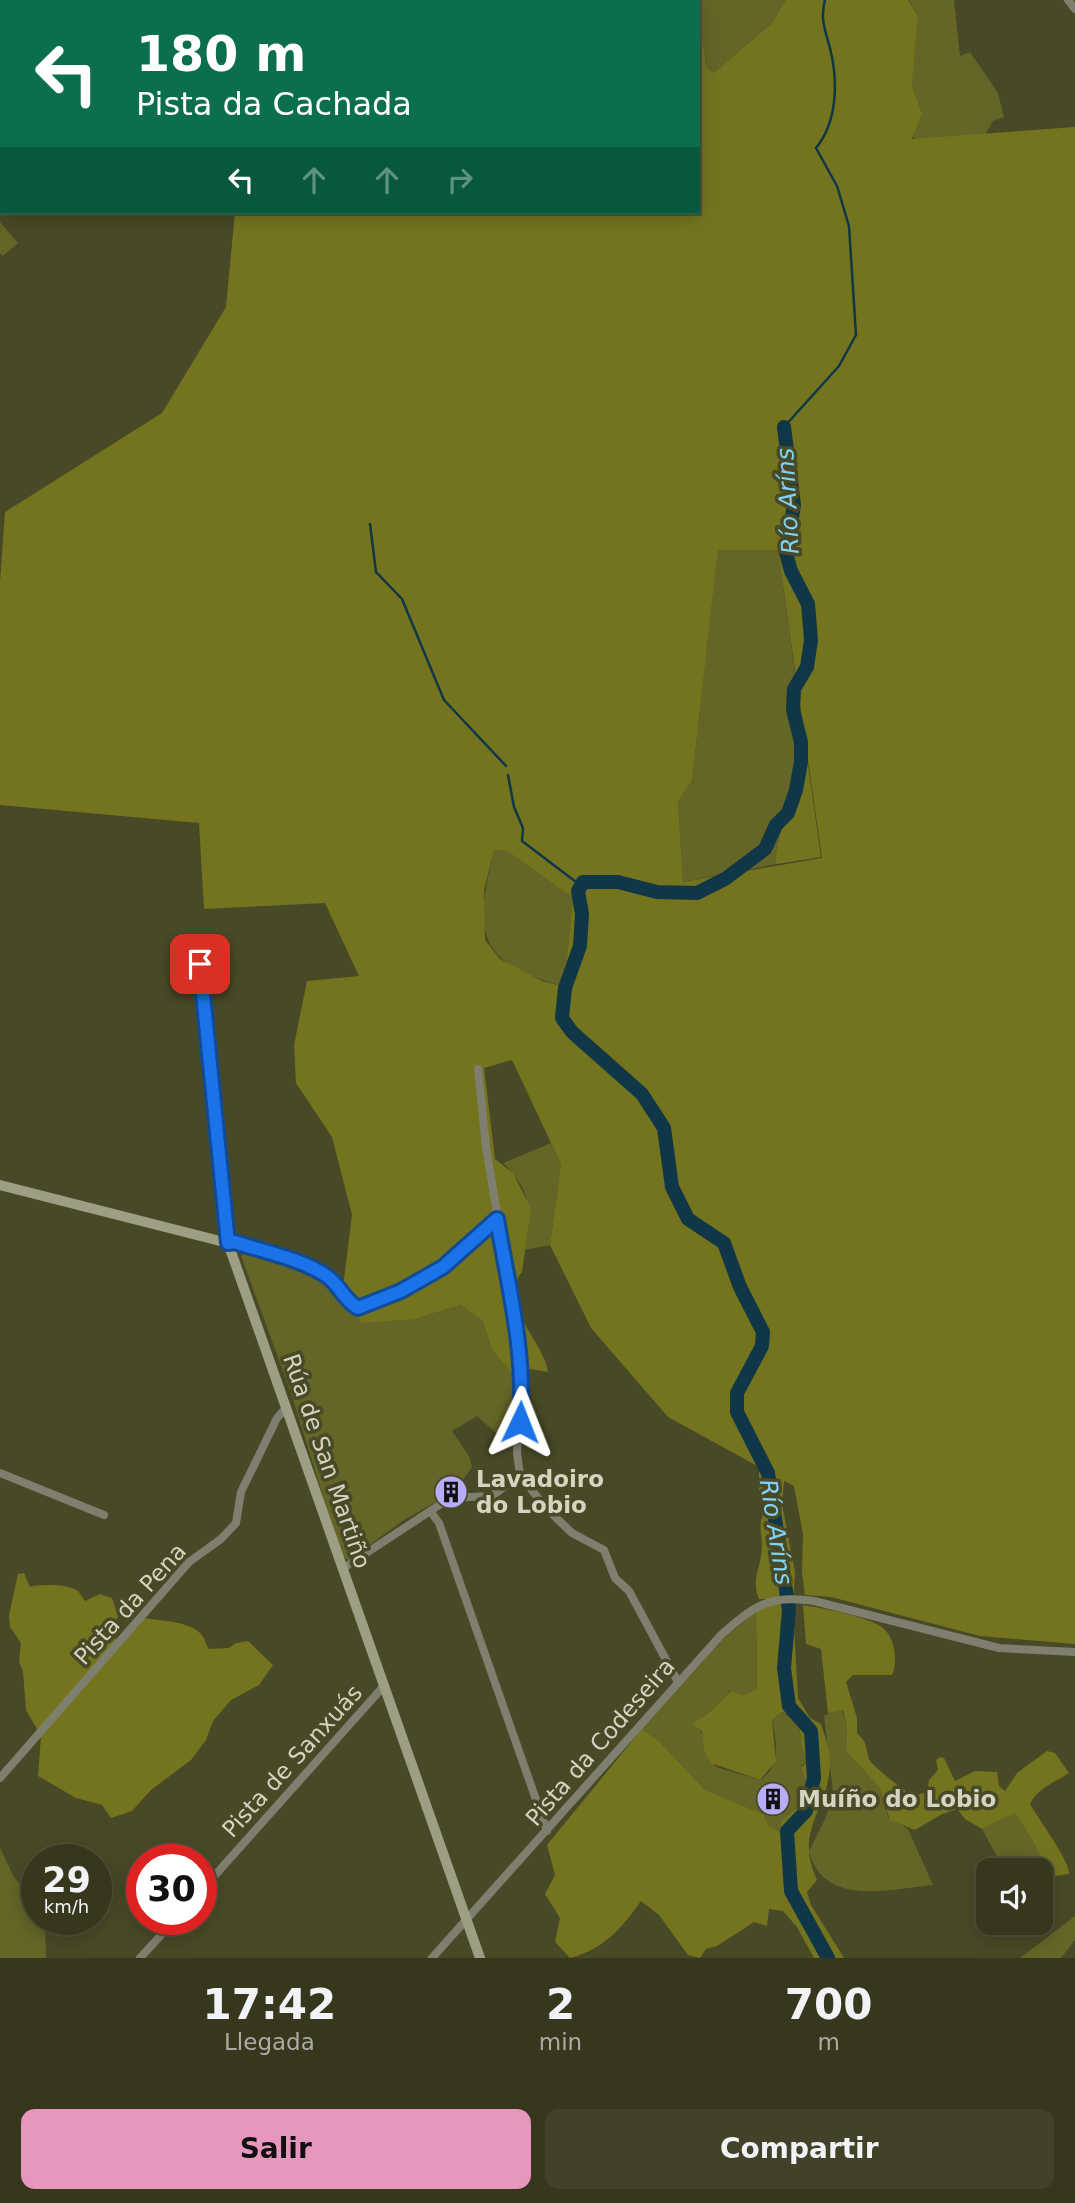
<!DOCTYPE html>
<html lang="es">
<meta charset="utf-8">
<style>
body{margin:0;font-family:"DejaVu Sans",sans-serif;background:#414229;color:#f1f3f6;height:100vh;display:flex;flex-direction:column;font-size:26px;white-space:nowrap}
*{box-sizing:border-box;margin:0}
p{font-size:23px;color:#aaaca3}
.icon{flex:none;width:38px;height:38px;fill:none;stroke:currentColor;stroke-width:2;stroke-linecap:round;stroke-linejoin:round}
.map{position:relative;height:1958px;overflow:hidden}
.drawer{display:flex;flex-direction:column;background:#36371c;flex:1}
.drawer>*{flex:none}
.guide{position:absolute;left:0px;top:0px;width:700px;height:214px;box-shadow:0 4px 18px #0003,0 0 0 2px #50513b;background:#0b6e4f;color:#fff;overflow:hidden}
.fabs{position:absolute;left:976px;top:1858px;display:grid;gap:14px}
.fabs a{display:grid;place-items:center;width:77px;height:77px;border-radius:14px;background:#36371c;box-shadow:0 4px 18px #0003,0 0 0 2px #50513b;font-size:35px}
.speed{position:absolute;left:21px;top:1844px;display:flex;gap:14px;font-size:35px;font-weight:700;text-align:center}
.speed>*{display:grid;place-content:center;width:91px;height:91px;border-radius:50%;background:#36371c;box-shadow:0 4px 18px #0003,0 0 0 2px #50513b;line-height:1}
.speed small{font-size:18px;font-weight:400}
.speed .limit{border:10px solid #d22;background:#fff;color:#111}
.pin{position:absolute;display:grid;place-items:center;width:60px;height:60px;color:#fff;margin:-30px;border-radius:14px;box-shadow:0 4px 10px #0006}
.me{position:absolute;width:77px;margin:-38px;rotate:2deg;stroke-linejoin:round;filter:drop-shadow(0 0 5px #0008)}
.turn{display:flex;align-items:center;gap:24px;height:147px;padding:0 21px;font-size:32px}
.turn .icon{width:91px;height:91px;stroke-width:2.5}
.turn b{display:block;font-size:49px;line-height:60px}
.lanes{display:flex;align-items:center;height:66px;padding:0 21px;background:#0003;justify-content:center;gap:35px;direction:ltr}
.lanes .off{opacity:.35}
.eta{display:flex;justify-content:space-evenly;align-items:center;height:119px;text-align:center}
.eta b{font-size:42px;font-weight:700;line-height:49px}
.button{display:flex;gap:14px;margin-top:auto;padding:14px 21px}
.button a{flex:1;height:80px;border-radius:14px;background:#e797bd;color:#111;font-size:28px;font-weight:700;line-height:80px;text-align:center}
.button a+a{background:#414229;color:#f1f3f6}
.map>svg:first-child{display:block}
.green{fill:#646527}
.forest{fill:#74741f;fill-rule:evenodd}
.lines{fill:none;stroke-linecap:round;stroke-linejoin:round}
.stream{stroke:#0f3747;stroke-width:2.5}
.river{stroke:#0f3747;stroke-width:14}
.street{stroke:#7e7f6f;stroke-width:8}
.secondary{stroke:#9d9f85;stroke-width:10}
.route-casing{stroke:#114b97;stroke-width:18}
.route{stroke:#1a73e8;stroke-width:12}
.labels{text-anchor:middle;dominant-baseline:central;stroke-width:7;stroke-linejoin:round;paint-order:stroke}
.street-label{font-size:23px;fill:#d3d5c1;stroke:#484926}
.poi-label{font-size:23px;font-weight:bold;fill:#d3d5c1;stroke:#484926;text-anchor:start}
.water-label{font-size:24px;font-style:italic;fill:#80d2f8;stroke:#484926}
</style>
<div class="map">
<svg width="1075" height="1958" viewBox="0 0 1075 1958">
<rect width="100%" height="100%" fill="#484926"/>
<g class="green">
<path d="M698 0H786L771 24 714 73 706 67Z"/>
<path d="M909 0H954L960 56 970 52 998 93 1004 117 993 121 977 149 920 153 912 132 922 113 912 86 918 16Z"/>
<path d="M0 222 18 243 3 256 0 253Z"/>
<path d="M718 549 778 550 802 722 775 860 777 864 683 882 678 801 692 781Z"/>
<path d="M494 850 507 851 573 898 565 976 561 986C474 961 475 930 494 850Z"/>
<path d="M551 1143 561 1164 550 1245 525 1250C530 1212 534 1192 503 1163Z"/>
<path d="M247 1252 326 1282 344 1305 355 1310 414 1319 461 1305 483 1321 492 1350 516 1378 512 1437 495 1432 477 1416 452 1431 470 1458 472 1467 455 1491 404 1520 349 1560 342 1557 292 1396 241 1256Z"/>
<path d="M756 1611 757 1689 744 1695 730 1691C719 1701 709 1716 696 1720L716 1767 760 1780C781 1767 777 1741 772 1720L782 1712 798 1723 803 1750 810 1760 802 1765 808 1784 802 1792 799 1809 783 1819 781 1834 768 1827 763 1814 705 1790 660 1742 642 1729 723 1639Z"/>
<path d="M838 1709 842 1710 847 1726 846 1751 879 1787 888 1817 908 1829 933 1885C890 1889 823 1908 809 1851L826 1817 833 1791 824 1716Z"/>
<path d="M1015 1813 1036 1844 1040 1856 1056 1876 1041 1877V1871H1005L982 1829Z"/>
<path d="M0 1848 14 1877 37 1905V1920H45L46 1958H0Z"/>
<path d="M1075 1916V1940L1061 1958H1020Z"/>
</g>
<g class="forest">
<path d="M18 0H698V2H19Z"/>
<path d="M786 0H908L918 16 912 86 922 113 912 139 1075 127V1644L980 1636 831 1597 805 1595 802 1572 803 1534 794 1486 784 1481 782 1504 795 1572 793 1608 798 1698 810 1718 821 1724C825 1737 831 1752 830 1766 827 1814 794 1829 817 1880L807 1892 811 1905 844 1958H814L797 1927 783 1911 769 1909 767 1926 754 1922 717 1946 706 1949 700 1958 688 1955 659 1915 641 1901C621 1929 604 1949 570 1958L555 1942 560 1918 545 1894 555 1875 547 1845 642 1729 660 1742 705 1790 763 1814 769 1827 781 1833 782 1820 800 1806 802 1793 808 1784 801 1768 810 1759C808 1756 804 1754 803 1750 798 1733 805 1721 782 1712L772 1720 776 1761 760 1780 711 1763 704 1750 702 1731 694 1725 696 1720C709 1716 719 1701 731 1691L744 1695 757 1689 756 1611 768 1603 765 1599H759C752 1582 758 1573 761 1556 765 1533 753 1525 770 1502L759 1490V1467L668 1417 591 1328 550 1245 561 1164 512 1060 484 1068 495 1159 513 1173 531 1208 522 1272C496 1304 544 1341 548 1372L530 1369 516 1378 492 1350 483 1321 461 1305 414 1319 361 1323 343 1287 352 1215 332 1137 296 1083 294 1045 307 981 359 976 325 903 204 909 199 823 0 805V582L5 512 162 413 226 307 235 212H698V3L706 67 714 73 771 24ZM718 550H778L822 858 683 882 678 801 692 781ZM494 850 507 851 573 898 565 976 561 986 542 981 500 959 485 940 484 890Z"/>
<path d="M802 722 821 857 777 864 775 860Z"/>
<path d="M24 1573 30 1587C40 1584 69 1584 78 1591 81 1594 82 1598 85 1601L100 1594 112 1598 118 1616 110 1632 116 1639 125 1638 145 1618C161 1621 189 1621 201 1634 205 1638 205 1644 209 1649L229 1648 236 1643 248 1641 273 1665 259 1685 231 1700 213 1721 206 1740 191 1760 151 1790 132 1811 111 1818 102 1805 76 1798 38 1776 41 1736 26 1710 23 1671 19 1662 21 1643 10 1627 9 1615 18 1574Z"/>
<path d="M803 1605C821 1608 871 1617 883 1628 895 1638 898 1662 892 1675H853L846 1682 857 1718V1733C867 1742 866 1747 869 1759 871 1765 907 1793 913 1796L927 1792 929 1780 938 1770 936 1760 940 1757 944 1758 955 1781 975 1771 997 1772 999 1786 1005 1791 1017 1773 1047 1751 1055 1753 1069 1773C1056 1782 1037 1788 1030 1804 1038 1818 1071 1863 1069 1874L1056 1876 1040 1856 1035 1844 1015 1813 982 1829 965 1819 957 1809 942 1814 915 1830 890 1820 879 1787 846 1751 847 1726 843 1710 828 1713 821 1649 806 1644Z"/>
</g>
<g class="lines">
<g class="stream">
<path d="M784 427 839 366 856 335 849 226 837 186 816 148C838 121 838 80 830 48 825 30 820 18 825 0"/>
<path d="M370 524 376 572 402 599 444 700 506 766"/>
<path d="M508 775 514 807 523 828 522 841 580 885"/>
</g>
<path class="river" d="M784 427 794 505 786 553 791 571 808 604 811 640 807 667 794 689 793 710 801 742V762L796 790 788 813 776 825 765 849 725 879 697 893 657 892 618 882H583L578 891 582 914 580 946 565 988 562 1018 572 1032 642 1094 664 1128 672 1187 688 1219 724 1243 740 1287 763 1332 762 1346 737 1393V1412L768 1473 789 1610 784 1668 789 1706 811 1731 814 1778 806 1811 787 1831 791 1891 828 1958"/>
<g class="street">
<path d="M1068 0 1075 9"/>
<path d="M200 964 228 1243 235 1242C264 1252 303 1259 328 1277 340 1286 344 1300 358 1308L401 1291 443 1267 497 1219"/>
<path d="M478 1069 486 1147 516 1327 521 1382 517 1453 520 1475 545 1507 572 1533 604 1550 615 1578 629 1591 678 1682"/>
<path d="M0 1473 104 1515"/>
<path d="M431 1512 439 1523 547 1831"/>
<path d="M342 1569 450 1498 492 1496 520 1475"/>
<path d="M0 1778 189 1562 221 1539 236 1523 241 1492 277 1418 286 1408"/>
<path d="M201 1891 383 1687"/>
<path d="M140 1958 175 1920"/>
<path d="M432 1958 721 1635C754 1606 769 1594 814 1601L999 1648 1075 1652"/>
</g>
<path class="secondary" d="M0 1185 228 1243 480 1958"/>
</g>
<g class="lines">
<defs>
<path id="route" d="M200 964 228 1243 235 1242C264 1252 303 1259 328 1277 340 1286 344 1300 358 1308L401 1291 443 1267 497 1219C508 1285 526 1354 520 1422"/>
</defs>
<use href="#route" class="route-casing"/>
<use href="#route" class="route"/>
</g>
<defs>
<symbol id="building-disc" viewBox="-11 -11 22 22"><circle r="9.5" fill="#b6acf8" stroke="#484926"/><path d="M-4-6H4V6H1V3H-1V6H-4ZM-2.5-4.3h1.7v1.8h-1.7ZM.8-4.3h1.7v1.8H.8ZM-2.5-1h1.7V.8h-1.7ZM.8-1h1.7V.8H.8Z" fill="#111"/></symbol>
</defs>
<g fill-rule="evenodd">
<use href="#building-disc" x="432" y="1473" width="38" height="38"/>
<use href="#building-disc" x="754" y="1780" width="38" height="38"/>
</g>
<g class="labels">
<g class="street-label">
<text transform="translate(327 1461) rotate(71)">Rúa de San Martiño</text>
<text transform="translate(130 1604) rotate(-48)">Pista da Pena</text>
<text transform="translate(600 1742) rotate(-49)">Pista da Codeseira</text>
<text transform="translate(292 1761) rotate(-48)">Pista de Sanxuás</text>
</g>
<g class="poi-label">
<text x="476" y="1479">Lavadoiro<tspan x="476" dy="26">do Lobio</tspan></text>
<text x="798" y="1799">Muíño do Lobio</text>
</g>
<g class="water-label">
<text transform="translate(788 501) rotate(-93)">Río Aríns</text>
<text transform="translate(776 1532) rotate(81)">Río Aríns</text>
</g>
</g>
</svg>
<div class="fabs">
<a><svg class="icon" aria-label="sound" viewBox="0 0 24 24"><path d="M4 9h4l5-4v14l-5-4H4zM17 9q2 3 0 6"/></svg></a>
</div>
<div class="speed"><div>29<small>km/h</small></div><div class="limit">30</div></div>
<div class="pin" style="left:200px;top:964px;background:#d93025"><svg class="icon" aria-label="arrive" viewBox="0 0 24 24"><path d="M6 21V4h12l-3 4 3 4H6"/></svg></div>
<svg class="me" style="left:520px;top:1422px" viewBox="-20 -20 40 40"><path d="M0-17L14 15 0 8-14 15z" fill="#1a73e8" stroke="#fff" stroke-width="4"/></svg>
<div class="guide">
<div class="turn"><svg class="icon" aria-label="left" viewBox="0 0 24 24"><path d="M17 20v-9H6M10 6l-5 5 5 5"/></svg><div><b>180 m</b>Pista da Cachada</div></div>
<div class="lanes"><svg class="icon" aria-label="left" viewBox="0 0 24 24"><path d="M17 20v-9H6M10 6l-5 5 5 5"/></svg><svg class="icon off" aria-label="ahead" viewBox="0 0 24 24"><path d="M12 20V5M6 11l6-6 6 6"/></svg><svg class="icon off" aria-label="ahead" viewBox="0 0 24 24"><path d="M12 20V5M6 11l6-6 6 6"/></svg><svg class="icon off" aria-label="right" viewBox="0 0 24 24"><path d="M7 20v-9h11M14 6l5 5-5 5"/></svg></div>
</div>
</div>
<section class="drawer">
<div class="eta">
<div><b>17:42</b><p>Llegada</p></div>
<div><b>2</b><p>min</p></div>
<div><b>700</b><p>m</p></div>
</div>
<div class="button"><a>Salir</a><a>Compartir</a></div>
</section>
